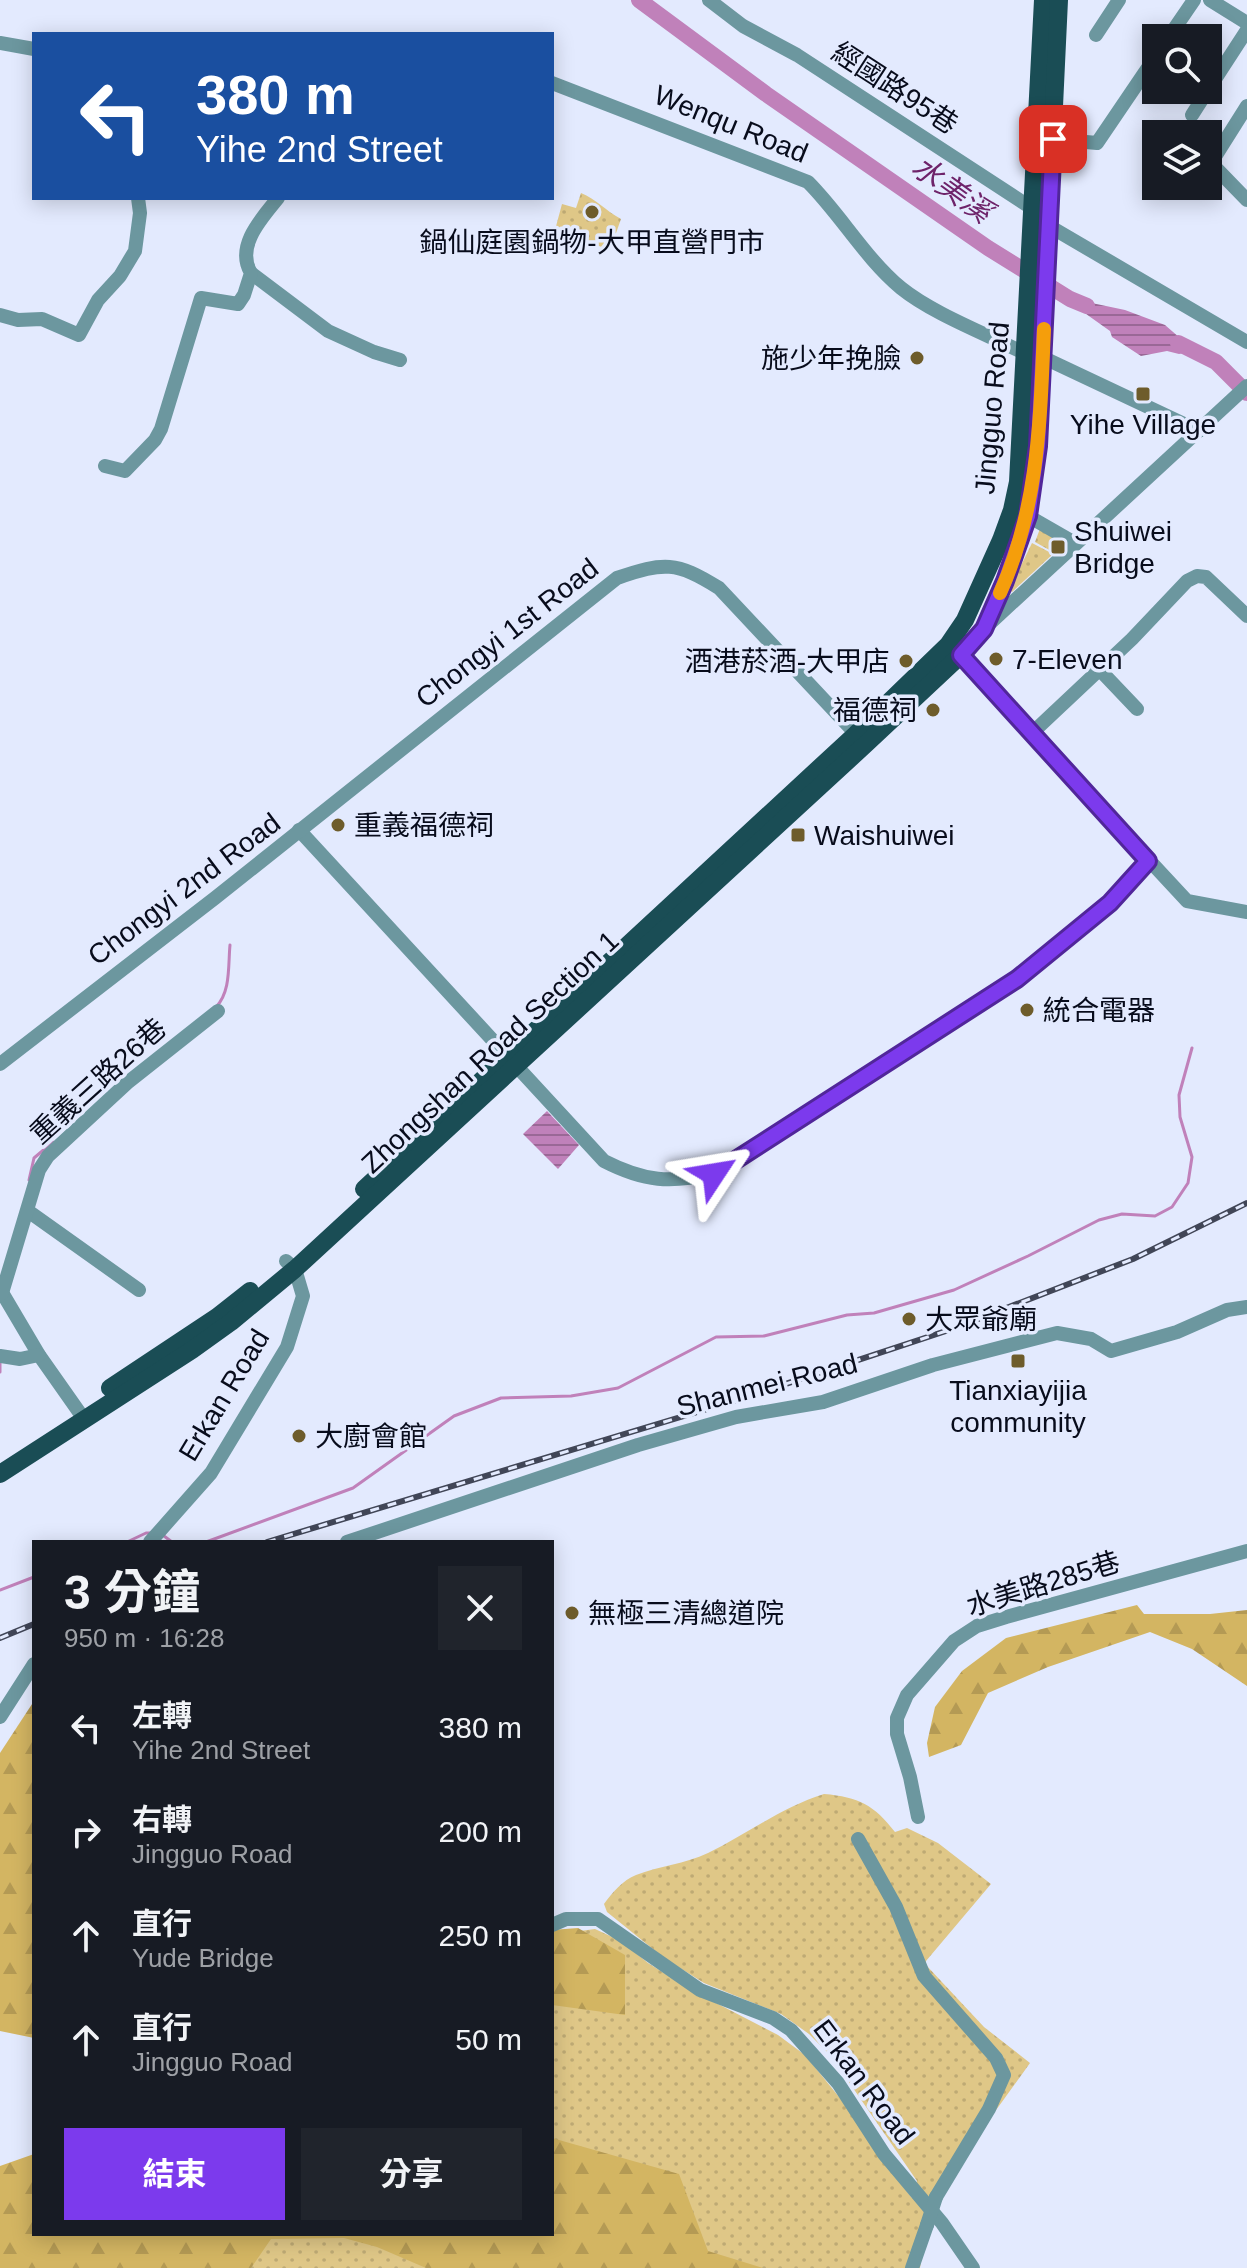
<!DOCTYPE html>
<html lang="zh-TW">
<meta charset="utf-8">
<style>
body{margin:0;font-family:Helvetica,"Noto Sans TC",sans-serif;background:#20242c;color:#f1f3f6;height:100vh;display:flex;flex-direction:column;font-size:30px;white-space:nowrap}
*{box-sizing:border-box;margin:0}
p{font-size:26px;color:#9ea1a6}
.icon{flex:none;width:44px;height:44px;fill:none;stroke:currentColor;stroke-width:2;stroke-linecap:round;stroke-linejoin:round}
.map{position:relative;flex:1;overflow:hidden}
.side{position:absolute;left:32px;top:1540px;width:522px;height:696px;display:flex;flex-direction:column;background:#171b24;border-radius:0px;box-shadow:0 4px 20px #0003}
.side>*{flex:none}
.top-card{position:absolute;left:32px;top:32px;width:522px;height:168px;border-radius:0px;box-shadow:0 4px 20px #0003;background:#1a4fa0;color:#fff;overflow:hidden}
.controls{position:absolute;left:1142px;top:24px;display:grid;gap:16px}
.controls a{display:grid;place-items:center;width:80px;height:80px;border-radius:0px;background:#171b24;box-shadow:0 4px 20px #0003;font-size:40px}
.pin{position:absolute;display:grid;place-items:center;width:68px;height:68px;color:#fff;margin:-34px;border-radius:16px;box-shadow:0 4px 12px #0006}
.me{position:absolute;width:88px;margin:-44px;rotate:57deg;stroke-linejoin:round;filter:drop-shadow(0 0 6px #0008)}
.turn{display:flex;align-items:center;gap:28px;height:168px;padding:0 32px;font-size:36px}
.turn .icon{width:104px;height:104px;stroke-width:2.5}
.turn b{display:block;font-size:56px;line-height:68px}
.round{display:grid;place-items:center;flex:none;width:84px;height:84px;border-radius:0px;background:#20242c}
.head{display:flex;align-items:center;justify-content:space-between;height:136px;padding:0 32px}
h1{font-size:48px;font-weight:700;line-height:60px}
.action{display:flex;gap:16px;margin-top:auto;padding:16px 32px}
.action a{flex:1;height:92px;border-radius:0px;background:#7c3aed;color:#fff;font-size:32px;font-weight:700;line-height:92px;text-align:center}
.action a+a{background:#20242c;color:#f1f3f6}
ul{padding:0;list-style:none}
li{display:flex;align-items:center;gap:24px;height:104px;padding:0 32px}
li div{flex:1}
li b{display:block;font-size:30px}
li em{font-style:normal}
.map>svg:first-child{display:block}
.grass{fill:url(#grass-dots)}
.forest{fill:url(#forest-firs)}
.water{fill:url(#water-rules)}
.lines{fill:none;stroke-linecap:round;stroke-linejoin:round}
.stream{stroke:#c081ba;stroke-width:3}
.river{stroke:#c081ba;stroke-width:16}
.minor{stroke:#6c979f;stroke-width:14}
.major{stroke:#1a4d55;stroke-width:18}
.rail-casing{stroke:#414657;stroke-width:6}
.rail{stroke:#e3eafe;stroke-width:3;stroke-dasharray:9;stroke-linecap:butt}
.minor-bridge{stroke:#6c979f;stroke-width:14}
.route-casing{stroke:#51269a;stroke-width:20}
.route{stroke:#7c3aed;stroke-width:14}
.slow{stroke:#f59e0b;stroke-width:14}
.poi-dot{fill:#6e5c2b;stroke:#e3eafe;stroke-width:3}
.labels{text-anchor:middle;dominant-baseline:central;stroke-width:7;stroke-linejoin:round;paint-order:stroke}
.street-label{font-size:28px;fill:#080c1c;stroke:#e3eafe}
.poi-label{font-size:28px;fill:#080c1c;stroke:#e3eafe;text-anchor:start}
.water-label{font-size:30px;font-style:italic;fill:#6e236a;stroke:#e3eafe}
</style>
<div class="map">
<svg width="1247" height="2268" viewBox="0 0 1247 2268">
<defs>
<pattern id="grass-dots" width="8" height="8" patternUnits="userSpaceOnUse" patternTransform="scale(2)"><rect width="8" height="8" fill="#dfc787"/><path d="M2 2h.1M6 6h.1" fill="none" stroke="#beaa74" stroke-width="1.8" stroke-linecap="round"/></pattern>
<pattern id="forest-firs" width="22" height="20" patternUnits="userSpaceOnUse" patternTransform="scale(2)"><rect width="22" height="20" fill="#d3b562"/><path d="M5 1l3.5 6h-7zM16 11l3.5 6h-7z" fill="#b49a54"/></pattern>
<pattern id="water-rules" width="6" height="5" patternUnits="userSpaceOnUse" patternTransform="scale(2)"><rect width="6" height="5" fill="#c081ba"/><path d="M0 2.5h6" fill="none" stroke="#9a6896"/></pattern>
</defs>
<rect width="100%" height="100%" fill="#e3eafe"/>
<g class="grass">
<path d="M581 193C596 199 606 211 621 219L610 250 555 230 562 204 576 208Z"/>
<path d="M1041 526 1065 539 1053 552 1035 542Z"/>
<path d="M1032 543 1053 554 1012 592 1009 590Z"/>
<path d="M824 1794C859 1797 874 1805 895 1832L907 1828 938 1843 991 1884 926 1961V1965L984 2027 1030 2063C986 2125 931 2191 920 2268H710L552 2150V1960L572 1932 595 1929 621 1941 648 1963 691 1990 778 2035 805 2055 848 2108 869 2142 912 2198 917 2181 831 2056 809 2034 781 2014 704 1983 664 1958 607 1912 604 1904C612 1893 623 1880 636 1875 659 1866 685 1864 708 1853 747 1834 782 1807 824 1794Z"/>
<path d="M255 2234H379L465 2268H237Z"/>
</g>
<g class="forest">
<path d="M1137 1605 1144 1614H1210L1247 1610V1686L1192 1649 1150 1632 1048 1667 988 1693 961 1745 929 1757 927 1743 935 1707 962 1671 1006 1638Z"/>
<path d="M34 1701V2038L0 2031V1753Z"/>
<path d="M578 1928 625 1955V2015L552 2005V1930Z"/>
<path d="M552 2138 679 2174 708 2251 763 2268H426L377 2247 344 2238 271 2239 251 2268H0V2166L34 2154V2234H552Z"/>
</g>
<g class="water">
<path d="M1068 298 1125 310 1165 325 1195 351 1179 354 1167 351 1141 356 1112 337 1110 331 1072 304Z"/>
<path d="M547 1111 579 1145 558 1169 523 1134Z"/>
</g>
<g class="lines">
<g class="stream">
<path d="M216 1007C231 992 228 965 230 945"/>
<path d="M29 1180 34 1158 53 1142"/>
<path d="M0 1372V1360"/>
<path d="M164 1536 172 1542"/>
<path d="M127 1542 146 1533H153"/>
<path d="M206 1542 353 1488 454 1416 501 1398 571 1396 618 1388 716 1337 764 1336 847 1315 874 1313 954 1290 1028 1256 1099 1220 1122 1214 1155 1216 1172 1207 1188 1183 1192 1157 1180 1117 1179 1095 1192 1048"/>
<path d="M0 1590 34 1577"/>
</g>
<g class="river">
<path d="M639 0 766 94 988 248 1070 299 1087 306"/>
<path d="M1178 343 1216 362 1247 393"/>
</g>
<g class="minor">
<path d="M709 0 743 26 797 55 1033 209 1049 226 1247 342"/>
<path d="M1210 0 1247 23"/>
<path d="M1096 35 1119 0"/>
<path d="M1168 38 1194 0"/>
<path d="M0 43 34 49"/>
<path d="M552 83 808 182C841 215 865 258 901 288 933 314 989 335 1026 354L1042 357 1199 431"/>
<path d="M1208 90 1247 30"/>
<path d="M1247 106 1211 163 1247 200"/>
<path d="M1192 115 1208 90"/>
<path d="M1053 139 1097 143 1156 56"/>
<path d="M251 273 328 331 374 352 400 360"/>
<path d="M0 315 18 320 42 319 79 335 98 300 120 276 135 251 140 213 138 198"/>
<path d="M105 466 125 471 155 440 161 429 201 298 238 304 244 295 251 273C235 246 262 218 278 198"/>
<path d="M1028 516 1075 543"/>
<path d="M988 625 1247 386"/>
<path d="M954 650 1187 901 1247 912"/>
<path d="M1098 668 1137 709"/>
<path d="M1031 734 1132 639 1187 581 1197 576 1206 577 1247 616"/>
<path d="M299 830 604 1161C645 1182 670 1183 714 1174L1017 979 1110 903 1148 861"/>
<path d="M0 1064 215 898 617 578C664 562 676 561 719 588L856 734"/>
<path d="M28 1211 139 1290"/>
<path d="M0 1289 39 1355 84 1419"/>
<path d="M2 1293 39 1170 48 1156 127 1083 218 1011"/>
<path d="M0 1356 20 1359 39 1355"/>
<path d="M150 1542 211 1473 287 1347 303 1296 295 1269 286 1261"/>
<path d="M347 1542 638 1445 736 1417 823 1402 933 1365 1057 1333 1091 1339 1111 1351 1177 1332 1227 1310 1247 1307"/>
<path d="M0 1717 34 1664"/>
<path d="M918 1817 910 1777 897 1734V1718L907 1695 954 1641 977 1626 1006 1617 1247 1551"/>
<path d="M858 1839 896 1907 924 1976 996 2058 1004 2075 989 2109 936 2197"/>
<path d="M552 1925 566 1919H598L700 1990 773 2018 791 2030 838 2083 884 2154 942 2223 973 2268"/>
<path d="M912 2268 927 2225"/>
</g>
<g class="major">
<path d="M364 1189 856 734 948 645 965 620 1001 540 1012 510 1018 482 1043 0"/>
<path d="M110 1388 217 1317 250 1291"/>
<path d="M0 1474 192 1350 231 1322 295 1269 867 743 961 655 984 629 1005 581 1028 516 1038 446 1059 0"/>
</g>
<defs>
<g id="rail">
<path d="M267 1542 737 1400 955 1328 1133 1259 1247 1203"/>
<path d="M0 1638 34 1624"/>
</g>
</defs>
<use href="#rail" class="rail-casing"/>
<use href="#rail" class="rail"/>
<path class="minor-bridge" d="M927 2225 936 2197"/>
</g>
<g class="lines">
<defs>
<path id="route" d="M714 1174 1017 979 1110 903 1148 861 961 655 984 629 1005 581 1028 516 1038 446 1053 139"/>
</defs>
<use href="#route" class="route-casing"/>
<use href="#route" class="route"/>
<path class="slow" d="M1000 593C1039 506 1040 421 1044 329"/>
</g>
<g class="poi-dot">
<circle cx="592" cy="212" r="8"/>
<circle cx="917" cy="358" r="8"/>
<rect x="1135" y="386" width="16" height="16" rx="4"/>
<rect x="1050" y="539" width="16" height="16" rx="4"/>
<circle cx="996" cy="659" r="8"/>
<circle cx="906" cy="661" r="8"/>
<circle cx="933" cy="710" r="8"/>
<circle cx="338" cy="825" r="8"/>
<rect x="790" y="827" width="16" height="16" rx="4"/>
<circle cx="1027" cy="1010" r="8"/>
<circle cx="909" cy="1319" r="8"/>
<rect x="1010" y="1353" width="16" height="16" rx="4"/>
<circle cx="299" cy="1436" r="8"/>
<circle cx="572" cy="1613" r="8"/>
</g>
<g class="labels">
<g class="street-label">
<text transform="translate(895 88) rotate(33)">經國路95巷</text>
<text transform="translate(731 124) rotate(22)">Wenqu Road</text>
<text transform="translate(992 408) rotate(-85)">Jingguo Road</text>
<text transform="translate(507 633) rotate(-38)">Chongyi 1st Road</text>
<text transform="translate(184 889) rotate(-37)">Chongyi 2nd Road</text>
<text transform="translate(490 1052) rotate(-43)">Zhongshan Road Section 1</text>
<text transform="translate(98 1081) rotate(-42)">重義三路26巷</text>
<text transform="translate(767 1385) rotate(-14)">Shanmei Road</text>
<text transform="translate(224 1395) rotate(-59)">Erkan Road</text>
<text transform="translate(1043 1584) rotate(-17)">水美路285巷</text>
<text transform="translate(864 2082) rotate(53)">Erkan Road</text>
</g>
<g class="poi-label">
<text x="592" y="242" text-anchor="middle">鍋仙庭園鍋物-大甲直營門市</text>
<text x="901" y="358" text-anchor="end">施少年挽臉</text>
<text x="1143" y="424" text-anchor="middle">Yihe Village</text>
<text x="1074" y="531">Shuiwei<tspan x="1074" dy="32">Bridge</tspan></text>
<text x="1012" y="659">7-Eleven</text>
<text x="890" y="661" text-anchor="end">酒港菸酒-大甲店</text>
<text x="917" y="710" text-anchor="end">福德祠</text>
<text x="354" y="825">重義福德祠</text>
<text x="814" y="835">Waishuiwei</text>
<text x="1043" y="1010">統合電器</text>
<text x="925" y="1319">大眾爺廟</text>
<text x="1018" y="1390" text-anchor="middle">Tianxiayijia<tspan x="1018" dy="32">community</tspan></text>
<text x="315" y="1436">大廚會館</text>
<text x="588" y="1613">無極三清總道院</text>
</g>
<g class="water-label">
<text transform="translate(952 189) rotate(36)">水美溪</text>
</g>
</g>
</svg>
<div class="controls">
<a><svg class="icon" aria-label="search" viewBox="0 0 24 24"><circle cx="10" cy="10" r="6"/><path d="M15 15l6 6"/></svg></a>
<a><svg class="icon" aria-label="layers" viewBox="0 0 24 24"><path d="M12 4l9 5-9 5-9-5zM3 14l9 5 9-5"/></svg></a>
</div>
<div class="pin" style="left:1053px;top:139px;background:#d93025"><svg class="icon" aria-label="arrive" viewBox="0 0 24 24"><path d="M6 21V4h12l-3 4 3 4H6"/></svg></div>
<svg class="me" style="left:714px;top:1174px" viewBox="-20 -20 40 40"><path d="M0-17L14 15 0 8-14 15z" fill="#7c3aed" stroke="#fff" stroke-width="4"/></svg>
<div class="top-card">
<div class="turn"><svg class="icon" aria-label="left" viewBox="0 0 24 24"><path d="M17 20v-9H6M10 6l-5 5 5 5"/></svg><div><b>380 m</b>Yihe 2nd Street</div></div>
</div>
<section class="side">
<div class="head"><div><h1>3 分鐘</h1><p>950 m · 16:28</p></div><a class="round"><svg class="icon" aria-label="close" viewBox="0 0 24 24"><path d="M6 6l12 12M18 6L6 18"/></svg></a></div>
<ul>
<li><svg class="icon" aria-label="left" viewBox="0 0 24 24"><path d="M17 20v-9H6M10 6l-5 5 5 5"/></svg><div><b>左轉</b><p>Yihe 2nd Street</p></div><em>380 m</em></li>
<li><svg class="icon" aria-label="right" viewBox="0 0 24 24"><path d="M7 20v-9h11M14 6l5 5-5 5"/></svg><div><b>右轉</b><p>Jingguo Road</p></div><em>200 m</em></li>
<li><svg class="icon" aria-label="ahead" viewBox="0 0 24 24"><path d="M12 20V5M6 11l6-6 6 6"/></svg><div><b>直行</b><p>Yude Bridge</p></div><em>250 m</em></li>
<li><svg class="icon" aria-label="ahead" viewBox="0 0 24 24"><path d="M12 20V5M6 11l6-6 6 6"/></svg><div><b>直行</b><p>Jingguo Road</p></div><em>50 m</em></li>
</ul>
<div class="action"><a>結束</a><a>分享</a></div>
</section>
</div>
